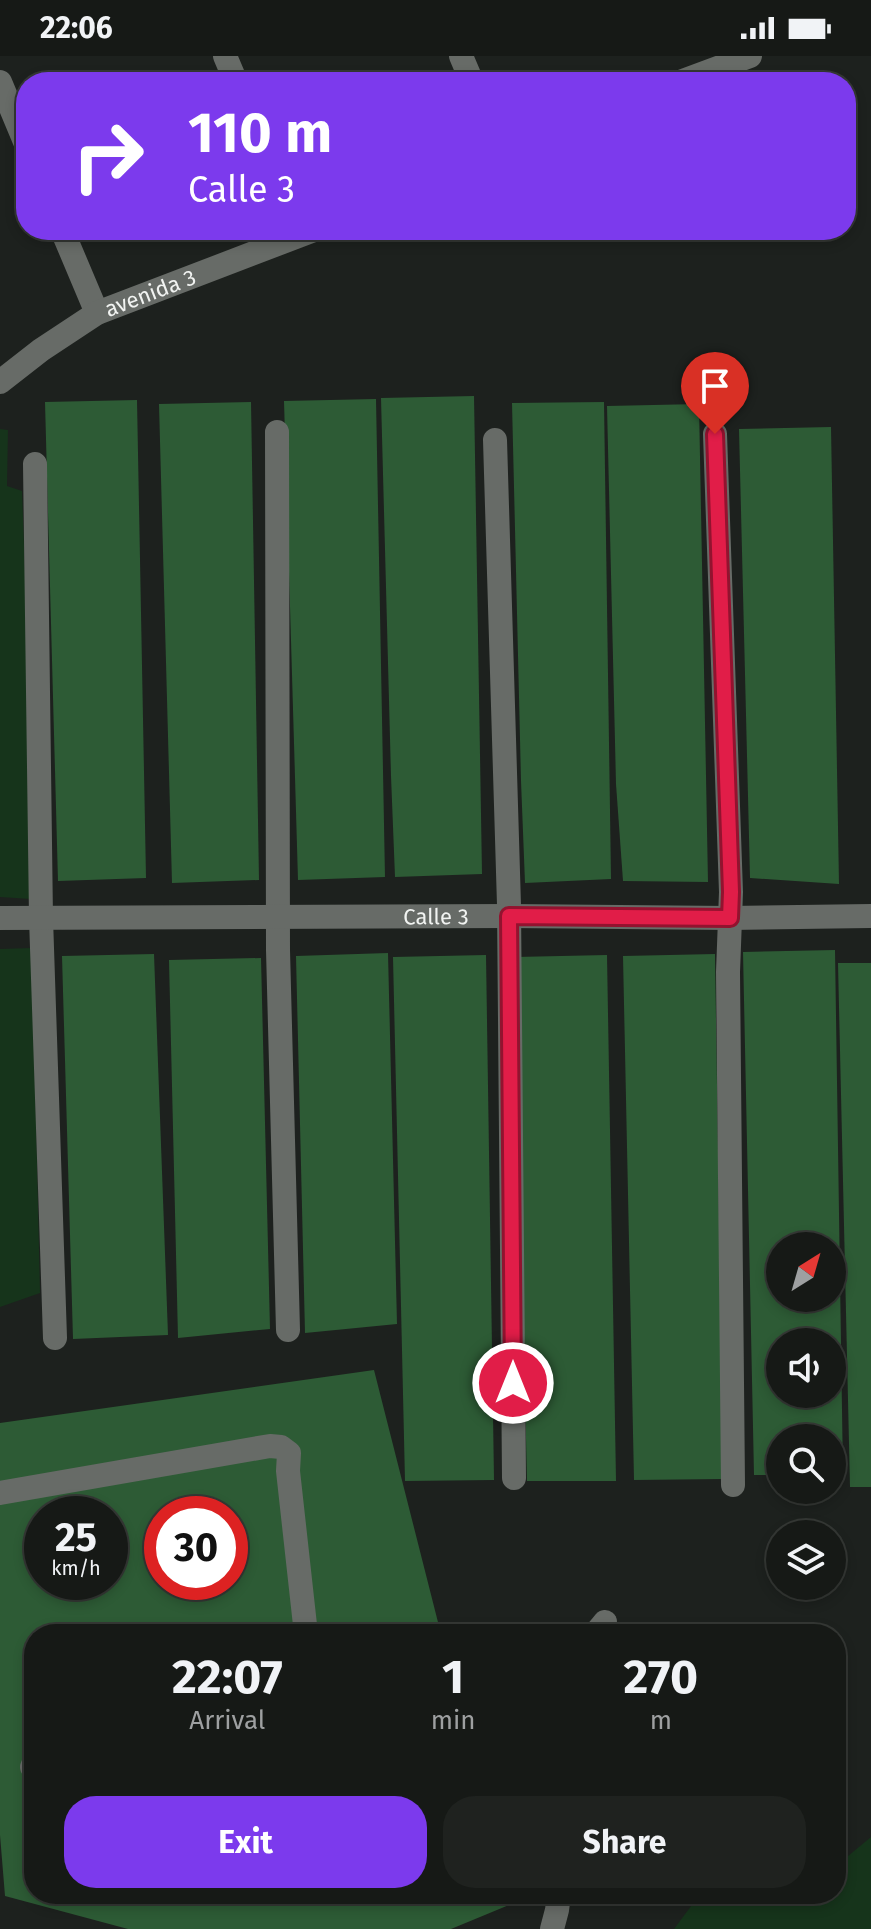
<!DOCTYPE html>
<style>
body{margin:0;font-family:"Fira Sans",sans-serif;background:#1f221f;color:#f1f3f6;height:100vh;display:flex;flex-direction:column;font-size:30px;white-space:nowrap}
*{box-sizing:border-box;margin:0}
p{font-size:26px;color:#9ea0a1}
.icon{flex:none;width:44px;height:44px;fill:none;stroke:currentColor;stroke-width:2;stroke-linecap:round;stroke-linejoin:round}
.map{position:relative;flex:1;overflow:hidden}
.side{position:absolute;left:24px;top:1568px;width:822px;height:280px;display:flex;flex-direction:column;background:#161916;border-radius:32px;box-shadow:0 4px 12px #0003,0 0 0 2px #353835}
.side>*{flex:none}
.top-card{position:absolute;left:16px;top:16px;width:840px;height:168px;border-radius:32px;box-shadow:0 4px 12px #0003,0 0 0 2px #353835;background:#7c3aed;color:#fff;overflow:hidden}
.needle{width:52px;rotate:37deg}
.controls{position:absolute;left:766px;top:1176px;display:grid;gap:16px}
.controls a{display:grid;place-items:center;width:80px;height:80px;border-radius:50%;background:#161916;box-shadow:0 4px 12px #0003,0 0 0 2px #353835;font-size:40px}
.speed{position:absolute;left:24px;top:1440px;display:flex;gap:16px;font-size:40px;font-weight:700;text-align:center}
.speed>*{display:grid;place-content:center;width:104px;height:104px;border-radius:50%;background:#161916;box-shadow:0 4px 12px #0003,0 0 0 2px #353835;line-height:1}
.speed small{font-size:20px;font-weight:400}
.speed .limit{border:12px solid #d22;background:#fff;color:#111}
.pin{position:absolute;display:grid;place-items:center;width:68px;height:68px;color:#fff;margin:-82px -34px;border-radius:50% 50% 50% 0;rotate:-45deg;box-shadow:0 0 8px #0007}
.pin .icon{rotate:45deg}
.me{position:absolute;width:88px;margin:-44px;rotate:0deg;stroke-linejoin:round;filter:drop-shadow(0 0 6px #0008)}
.turn{display:flex;align-items:center;gap:28px;height:168px;padding:0 40px;font-size:36px}
.turn .icon{width:104px;height:104px;stroke-width:2.5}
.turn b{display:block;font-size:56px;line-height:68px}
.eta{display:flex;justify-content:space-evenly;align-items:center;height:136px;text-align:center}
.eta b{font-size:48px;font-weight:700;line-height:56px}
.cta{display:flex;gap:16px;margin-top:auto;padding:16px 40px}
.cta a{flex:1;height:92px;border-radius:32px;background:#7c3aed;color:#fff;font-size:32px;font-weight:700;line-height:92px;text-align:center}
.cta a+a{background:#1f221f;color:#f1f3f6}
.status{display:flex;justify-content:space-between;align-items:center;height:56px;padding:0 40px;background:#161916;direction:ltr}
.status svg{height:22px;fill:currentColor}
.map>svg:first-child{display:block}
.green{fill:#16341b}
.building{fill:#2d5b35;fill-rule:evenodd}
.lines{fill:none;stroke-linecap:round;stroke-linejoin:round}
.minor{stroke:#676b67;stroke-width:24}
.route-casing{stroke:#92132f;stroke-width:20}
.route{stroke:#e11d48;stroke-width:14}
.labels{text-anchor:middle;dominant-baseline:central;stroke-width:8;stroke-linejoin:round;paint-order:stroke}
.street-label{font-size:22px;fill:#f1f3f1;stroke:#1d211e}
</style>
<div class="status"><b>22:06</b><svg viewBox="0 0 49 12"><path d="M0 12V9h3v3zM5 12V6h3v6zM10 12V3h3v9zM15 12V0h3v12zM26 1h20v11H26zM47 4h2v5h-2z"/></svg></div>
<div class="map">
<svg width="871" height="1873" viewBox="0 0 871 1873">
<rect width="100%" height="100%" fill="#1d211e"/>
<g class="green">
<path d="M0 373 8 374 7 430 22 435 30 650 31 843 0 841Z"/>
<path d="M32 892 40 1237 0 1251V893Z"/>
<path d="M871 1781V1873H674L700 1838H836V1810Z"/>
</g>
<g class="building">
<path d="M474 340 482 818 395 821 391 720 381 342Z"/>
<path d="M376 343 385 821 298 824 284 345Z"/>
<path d="M137 344 146 822 58 825 45 346Z"/>
<path d="M251 346 259 824 172 827 159 348Z"/>
<path d="M604 346 611 823 525 827 521 725 512 347Z"/>
<path d="M699 348 708 826 623 825 616 728 607 350Z"/>
<path d="M831 371 839 828 750 822 739 373Z"/>
<path d="M835 894 843 1419H832V1382H780V1419H754L743 896ZM780 1190H832V1242H780ZM780 1286H832V1338H780Z"/>
<path d="M388 897 397 1268 305 1277 296 900Z"/>
<path d="M154 898 168 1279 73 1283 62 900Z"/>
<path d="M715 898 723 1423 634 1424 623 900Z"/>
<path d="M486 899 494 1424 405 1425 393 901Z"/>
<path d="M607 899 616 1425H527L515 901Z"/>
<path d="M261 902 270 1273 178 1282 169 904Z"/>
<path d="M838 907H871V1431H850Z"/>
<path d="M374 1314 441 1578H34V1838H507L509 1849 451 1873H128L5 1840 0 1779V1367ZM42 1458H110V1526H42ZM162 1458H230V1526H162Z"/>
</g>
<g class="lines">
<g class="minor">
<path d="M225 0 236 26"/>
<path d="M461 0 472 26"/>
<path d="M0 26 26 88"/>
<path d="M680 26 750 0"/>
<path d="M62 174 97 257"/>
<path id="s1" d="M0 326 41 294 97 257 314 174"/>
<path d="M277 376 278 894 288 1274"/>
<path d="M715 378 731 836 728 916 733 1429"/>
<path d="M495 384 509 849 514 1422"/>
<path d="M35 408 41 862 55 1282"/>
<path id="s2" d="M0 862 509 860 730 862 871 860"/>
<path d="M0 1437 270 1390 281 1391 289 1397 288 1415 306 1578"/>
<path d="M595 1578 605 1566"/>
<path d="M32 1711H34"/>
<path d="M552 1873 557 1854 559 1838"/>
</g>
</g>
<g class="lines">
<defs>
<path id="route" d="M513 1327 509 860 730 862 731 836 715 378"/>
</defs>
<use href="#route" class="route-casing"/>
<use href="#route" class="route"/>
</g>
<g class="labels">
<g class="street-label">
<text stroke="none"><textPath href="#s1" startOffset="176">avenida 3</textPath></text>
<text stroke="none"><textPath href="#s2" startOffset="436">Calle 3</textPath></text>
</g>
</g>
</svg>
<div class="controls">
<a><svg class="needle" viewBox="-14 -14 28 28"><path d="M0-13l5 13h-10z" fill="#e53935"/><path d="M0 13l5-13h-10z" fill="#9ea0a1"/></svg></a>
<a><svg class="icon" aria-label="sound" viewBox="0 0 24 24"><path d="M4 9h4l5-4v14l-5-4H4zM17 9q2 3 0 6"/></svg></a>
<a><svg class="icon" aria-label="search" viewBox="0 0 24 24"><circle cx="10" cy="10" r="6"/><path d="M15 15l6 6"/></svg></a>
<a><svg class="icon" aria-label="layers" viewBox="0 0 24 24"><path d="M12 4l9 5-9 5-9-5zM3 14l9 5 9-5"/></svg></a>
</div>
<div class="speed"><div>25<small>km/h</small></div><div class="limit">30</div></div>
<div class="pin" style="left:715px;top:378px;background:#d93025"><svg class="icon" aria-label="arrive" viewBox="0 0 24 24"><path d="M6 21V4h12l-3 4 3 4H6"/></svg></div>
<svg class="me" style="left:513px;top:1327px" viewBox="-20 -20 40 40"><circle r="17" fill="#e11d48" stroke="#fff" stroke-width="3"/><path d="M0-11L8 9 0 5-8 9z" fill="#fff"/></svg>
<div class="top-card">
<div class="turn"><svg class="icon" aria-label="right" viewBox="0 0 24 24"><path d="M7 20v-9h11M14 6l5 5-5 5"/></svg><div><b>110 m</b>Calle 3</div></div>
</div>
<section class="side">
<div class="eta">
<div><b>22:07</b><p>Arrival</p></div>
<div><b>1</b><p>min</p></div>
<div><b>270</b><p>m</p></div>
</div>
<div class="cta"><a>Exit</a><a>Share</a></div>
</section>
</div>
